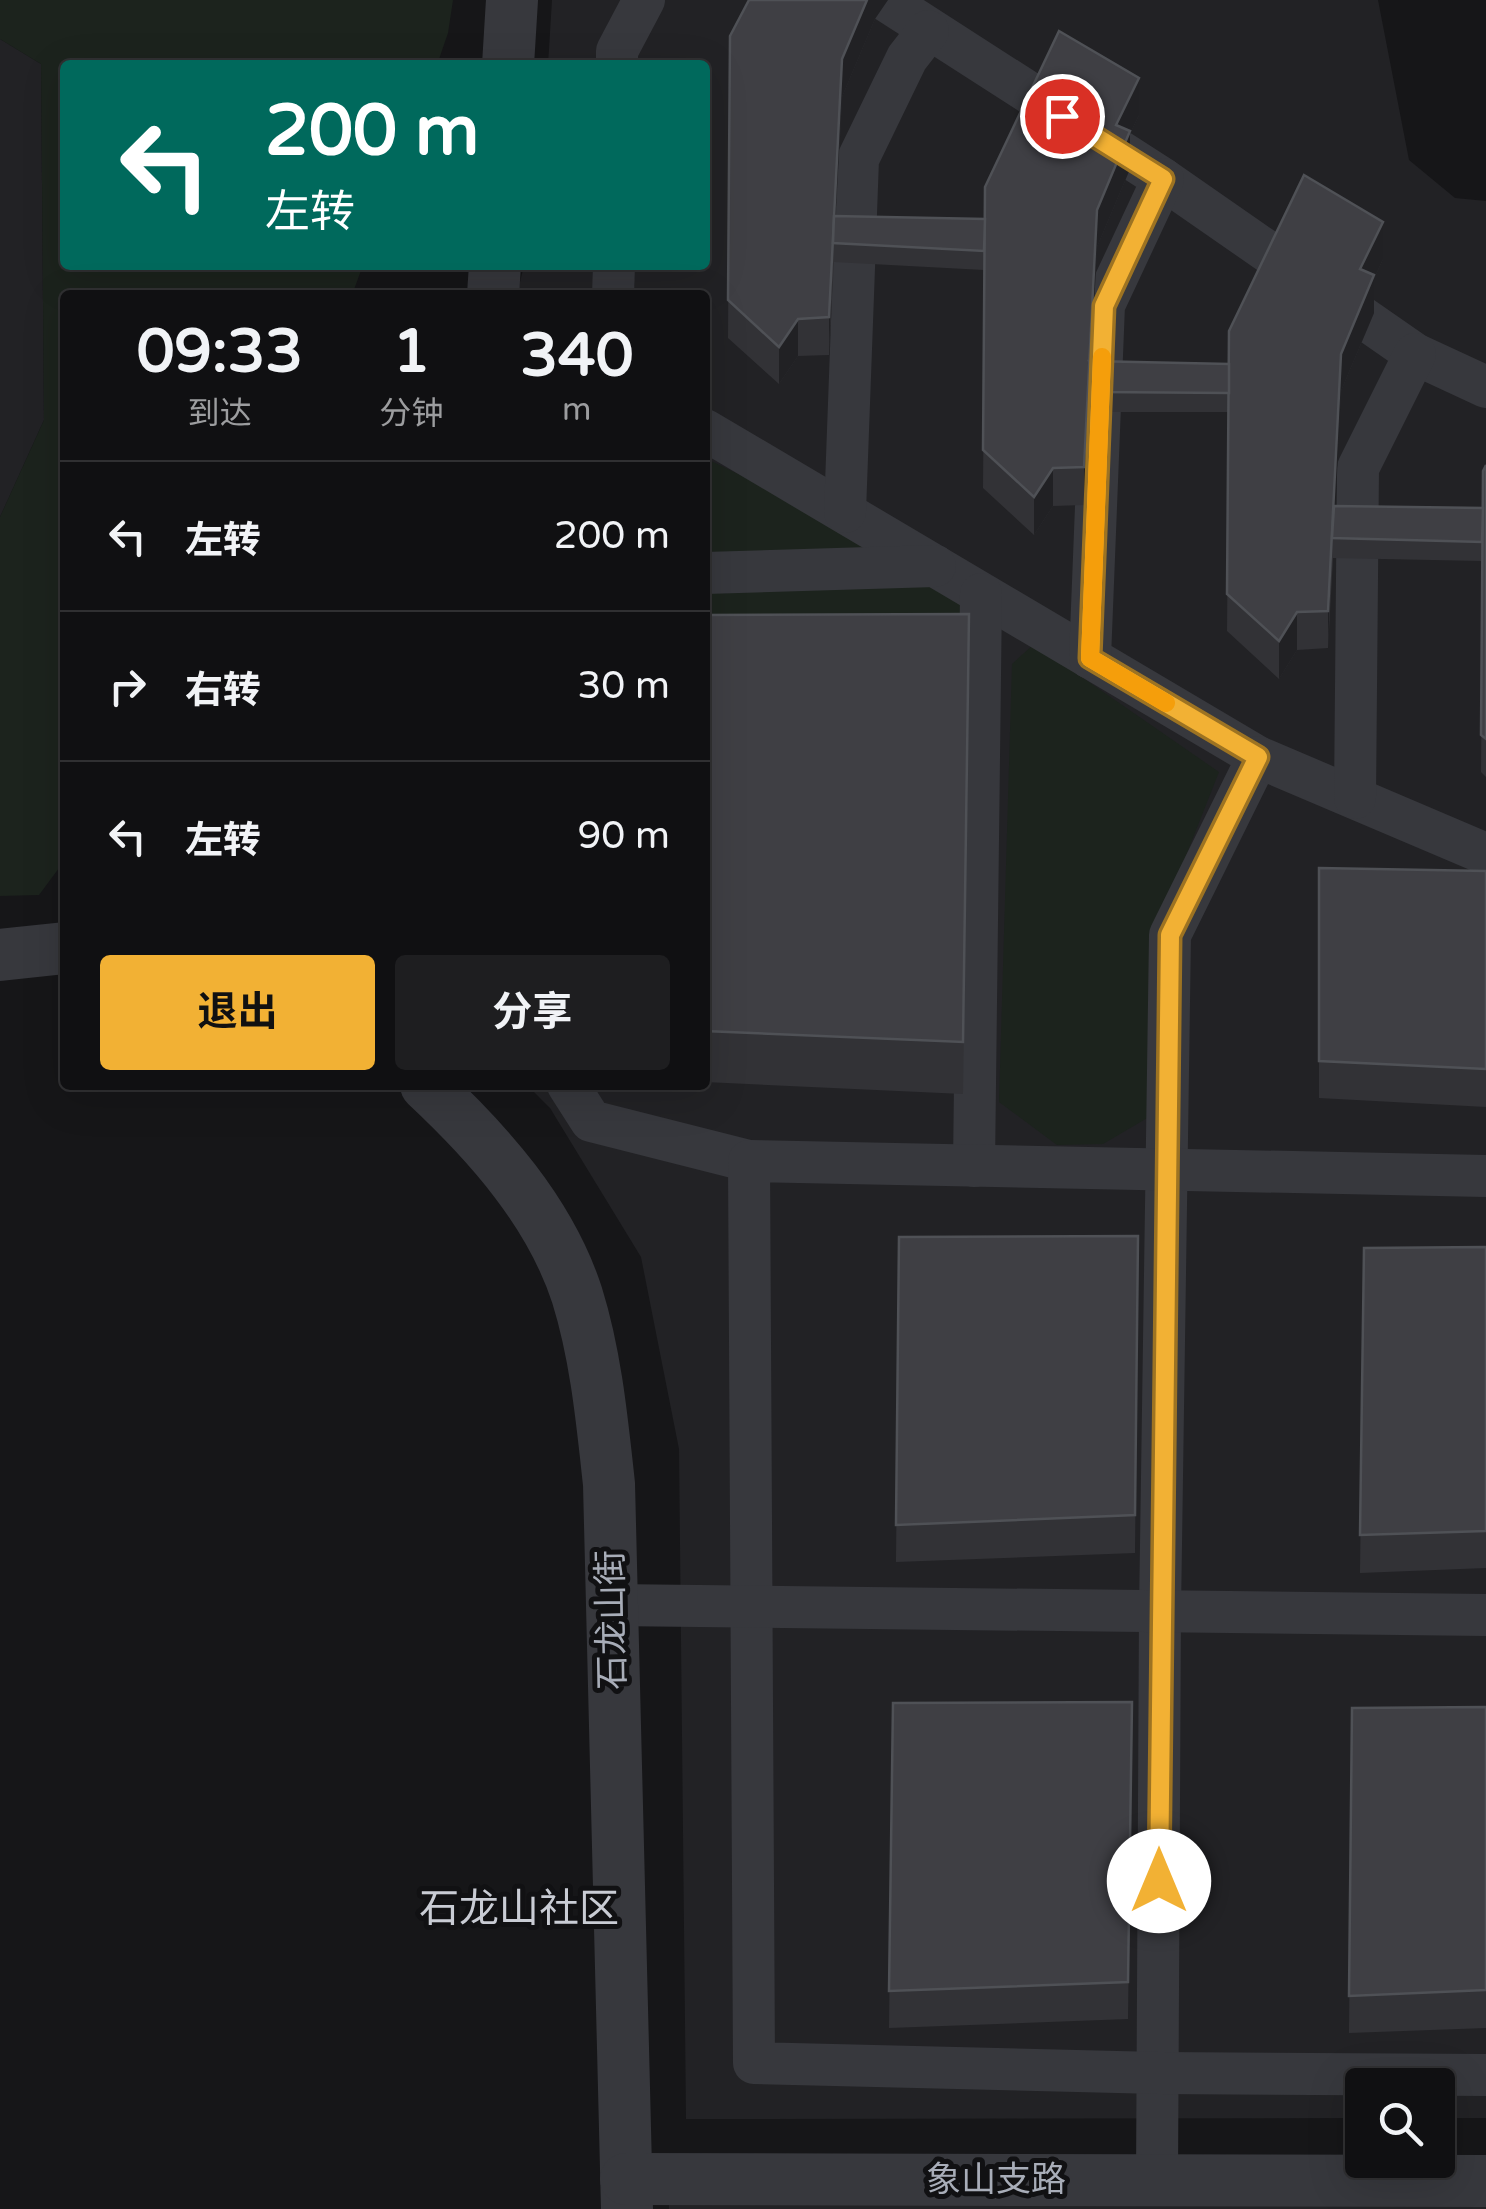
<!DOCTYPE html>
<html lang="zh">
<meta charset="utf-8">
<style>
body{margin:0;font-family:"Varela Round","Noto Sans SC",sans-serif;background:#1e1e20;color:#f1f3f6;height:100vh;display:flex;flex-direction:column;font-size:38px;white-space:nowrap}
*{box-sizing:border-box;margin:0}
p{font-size:32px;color:#9c9d9f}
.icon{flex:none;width:55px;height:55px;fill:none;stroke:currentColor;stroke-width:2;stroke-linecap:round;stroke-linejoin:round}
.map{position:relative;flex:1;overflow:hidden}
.side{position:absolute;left:60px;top:290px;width:650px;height:800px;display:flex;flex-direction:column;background:#101012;border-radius:10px;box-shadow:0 10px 40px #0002,0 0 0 2px #303032}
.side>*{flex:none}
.banner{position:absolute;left:60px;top:60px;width:650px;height:210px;border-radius:10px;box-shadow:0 10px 40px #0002,0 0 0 2px #303032;background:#00695c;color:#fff;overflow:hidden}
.fabs{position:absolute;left:1345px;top:2068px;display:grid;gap:20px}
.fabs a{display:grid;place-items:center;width:110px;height:110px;border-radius:10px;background:#101012;box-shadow:0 10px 40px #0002,0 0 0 2px #303032;font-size:50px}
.pin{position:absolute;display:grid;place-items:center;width:85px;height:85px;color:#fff;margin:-42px;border:5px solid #fff;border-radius:50%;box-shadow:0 2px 10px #0007}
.me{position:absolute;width:110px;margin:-55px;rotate:0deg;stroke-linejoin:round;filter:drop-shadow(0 0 8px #0008)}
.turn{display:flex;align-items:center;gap:35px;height:210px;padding:0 40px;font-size:45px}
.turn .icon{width:130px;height:130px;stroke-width:2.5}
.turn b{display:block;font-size:70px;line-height:85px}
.eta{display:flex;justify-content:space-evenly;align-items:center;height:170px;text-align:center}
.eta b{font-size:60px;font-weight:700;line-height:70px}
.button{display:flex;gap:20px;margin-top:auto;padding:20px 40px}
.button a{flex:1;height:115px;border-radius:10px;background:#f2b134;color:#111;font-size:40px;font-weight:700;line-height:115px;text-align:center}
.button a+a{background:#1e1e20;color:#f1f3f6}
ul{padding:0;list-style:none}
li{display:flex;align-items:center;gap:30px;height:150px;padding:0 40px;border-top:2px solid #303032}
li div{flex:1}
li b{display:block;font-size:38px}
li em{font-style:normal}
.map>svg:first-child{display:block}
.built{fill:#222225}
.green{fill:#1c231d}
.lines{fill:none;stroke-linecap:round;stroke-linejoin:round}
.minor{stroke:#37383d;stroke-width:42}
.tertiary{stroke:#37383d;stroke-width:52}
.wall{fill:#323236}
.shaded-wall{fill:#212124}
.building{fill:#3f3f44;stroke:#4f5156;stroke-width:2.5}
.route-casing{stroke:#9d7322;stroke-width:25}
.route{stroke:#f2b134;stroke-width:18}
.slow{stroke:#f59e0b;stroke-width:18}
.labels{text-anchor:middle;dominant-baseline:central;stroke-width:10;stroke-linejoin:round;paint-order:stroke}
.street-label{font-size:35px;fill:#a8adb8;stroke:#111113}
.quarter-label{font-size:40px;fill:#c9ccd4;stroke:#111113}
</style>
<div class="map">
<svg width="1486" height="2209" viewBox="0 0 1486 2209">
<rect width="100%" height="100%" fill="#161618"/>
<g class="built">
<path d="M552 0H1378L1409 160 1455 198 1486 201V2118H1438V2085H1362V2118L686 2119 679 1449 641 1257 550 1108 527 1085H705V295H517L524 265H705V65H548Z"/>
<path d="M0 39 41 64 44 420 0 517Z"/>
<rect x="669" y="2204" width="817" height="5"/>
</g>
<g class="green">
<path d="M0 0H453L448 33 437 65H65V265H363L352 295H65V860L39 895 0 896V517L44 420 41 64 0 39Z"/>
<path d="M705 458 964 583 969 666 705 648Z"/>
<path d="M1034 644 1219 772 1157 929 1149 1117 1103 1144 1057 1145 999 1102 1012 664Z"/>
</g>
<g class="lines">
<g class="minor">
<path d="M885 0 1163 179 1415 354 1486 387"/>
<path d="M617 65V51L644 0"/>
<path d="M613 295 614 265"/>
<path d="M705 430 1258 757 1170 935 1160 1612 1157 2180"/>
<path d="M845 512 858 159 907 58 928 31"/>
<path d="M705 573 935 566"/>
<path d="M1090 658 1104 305 1163 179"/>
<path d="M1258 757 1486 854"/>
<path d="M1355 798 1358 468 1415 354"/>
<path d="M568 1085 591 1121 749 1161"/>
<path d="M974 1166 981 594"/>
<path d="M1486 1176 749 1161 754 2063 1158 2073 1486 2075"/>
<path d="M612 1605 1486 1615"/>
</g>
<g class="tertiary">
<path d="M508 65 512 0"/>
<path d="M493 295 495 265"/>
<path d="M0 955 65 948"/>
<path d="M426 1085C488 1143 550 1212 577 1295 596 1356 602 1420 609 1484L627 2209"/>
<path d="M626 2179 1486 2181"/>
</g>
</g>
<g class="wall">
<path d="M875 19 842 97 836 216 985 219 1139 115 1130 134V169L1097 247 1091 362 1229 364 1383 259 1374 279V313L1341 391 1335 506 1483 508 1486 465V777L1481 772 1483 539 1482 561 1333 558 1328 648 1297 650 1279 679 1227 631 1229 412H1100L1090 383 1084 505 1053 506 1034 535 983 488 985 253 984 270 834 262 829 355 798 356 779 384 728 338 730 36Z"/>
<path d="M705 615 969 666 963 1094 705 1082Z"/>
<path d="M1319 868 1486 871V1107L1319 1098Z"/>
<path d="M1138 1236 1135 1553 896 1562 899 1237Z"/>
<path d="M1486 1247V1568L1360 1573 1364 1248Z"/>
<path d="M1132 1702 1128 2019 889 2028 893 1703Z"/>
<path d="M1486 1707V2028L1349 2033 1352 1708Z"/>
</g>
<g class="shaded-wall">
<path d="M867 0H888L875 19 842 97 834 243H833L829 355V317L842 59Z"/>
<path d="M1139 78V115L1130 134V169L1097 247 1084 505V467L1097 210 1116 125Z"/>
<path d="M1383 222V259L1374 279V313L1341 391 1334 538H1332L1328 648V611L1341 354 1360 269Z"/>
<path d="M798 319V356L779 384V347Z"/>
<path d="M1053 468V506L1034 535V497Z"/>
<path d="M1297 612V650L1279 679V641Z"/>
</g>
<g class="building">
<path d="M749 0H867L842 59 829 317 798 319 779 347 728 300 730 36Z"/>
<path d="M1059 31 1139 78 1116 125 1130 131 1097 210 1084 467 1053 468 1034 497 983 450 985 187Z"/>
<path d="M1304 175 1383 222 1360 269 1374 275 1341 354 1328 611 1297 612 1279 641 1227 594 1229 331Z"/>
<path d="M834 216 985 219 984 251 833 243Z"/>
<path d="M1089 361 1229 364V393L1100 392Z"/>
<path d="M1486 465V739L1481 735 1483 471Z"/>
<path d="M1334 506 1483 508 1482 542 1332 538Z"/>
<path d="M969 614 963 1042 705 1031V615Z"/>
<path d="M1319 868 1486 871V1069L1319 1061Z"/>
<path d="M1138 1236 1135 1515 896 1525 899 1237Z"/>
<path d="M1486 1247V1531L1360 1535 1364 1248Z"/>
<path d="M1132 1702 1128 1982 889 1991 893 1703Z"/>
<path d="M1486 1707V1990L1349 1996 1352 1708Z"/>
</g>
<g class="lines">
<defs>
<path id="route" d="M1062 116 1163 179 1104 306 1090 658 1258 757 1170 935 1159 1881"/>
</defs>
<use href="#route" class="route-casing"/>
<use href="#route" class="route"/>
<path class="slow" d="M1102 357 1090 658 1166 703"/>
</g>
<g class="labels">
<g class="street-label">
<text transform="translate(612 1620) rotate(-91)">石龙山街</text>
<text x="996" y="2180">象山支路</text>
</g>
<g class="quarter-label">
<text x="519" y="1909">石龙山社区</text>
</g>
</g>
</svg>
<div class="fabs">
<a><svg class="icon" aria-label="search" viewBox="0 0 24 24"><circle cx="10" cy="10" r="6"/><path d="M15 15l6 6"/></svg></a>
</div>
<div class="pin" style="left:1062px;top:116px;background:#d93025"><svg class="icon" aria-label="arrive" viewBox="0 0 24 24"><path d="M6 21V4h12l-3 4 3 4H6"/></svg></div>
<svg class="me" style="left:1159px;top:1881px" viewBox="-20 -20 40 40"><circle r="19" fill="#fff"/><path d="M0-13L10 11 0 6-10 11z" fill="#f2b134"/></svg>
<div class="banner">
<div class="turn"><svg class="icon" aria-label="left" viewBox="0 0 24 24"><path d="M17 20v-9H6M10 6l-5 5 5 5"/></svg><div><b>200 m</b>左转</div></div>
</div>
<section class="side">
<div class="eta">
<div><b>09:33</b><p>到达</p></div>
<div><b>1</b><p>分钟</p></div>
<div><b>340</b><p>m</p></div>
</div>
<ul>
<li><svg class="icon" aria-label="left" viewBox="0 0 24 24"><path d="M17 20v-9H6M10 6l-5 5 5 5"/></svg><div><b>左转</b></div><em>200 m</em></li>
<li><svg class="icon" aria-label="right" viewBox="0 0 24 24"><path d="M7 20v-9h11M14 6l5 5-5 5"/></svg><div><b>右转</b></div><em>30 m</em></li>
<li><svg class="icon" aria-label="left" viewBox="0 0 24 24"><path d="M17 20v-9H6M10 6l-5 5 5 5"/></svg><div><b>左转</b></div><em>90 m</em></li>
</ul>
<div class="button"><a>退出</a><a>分享</a></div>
</section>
</div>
